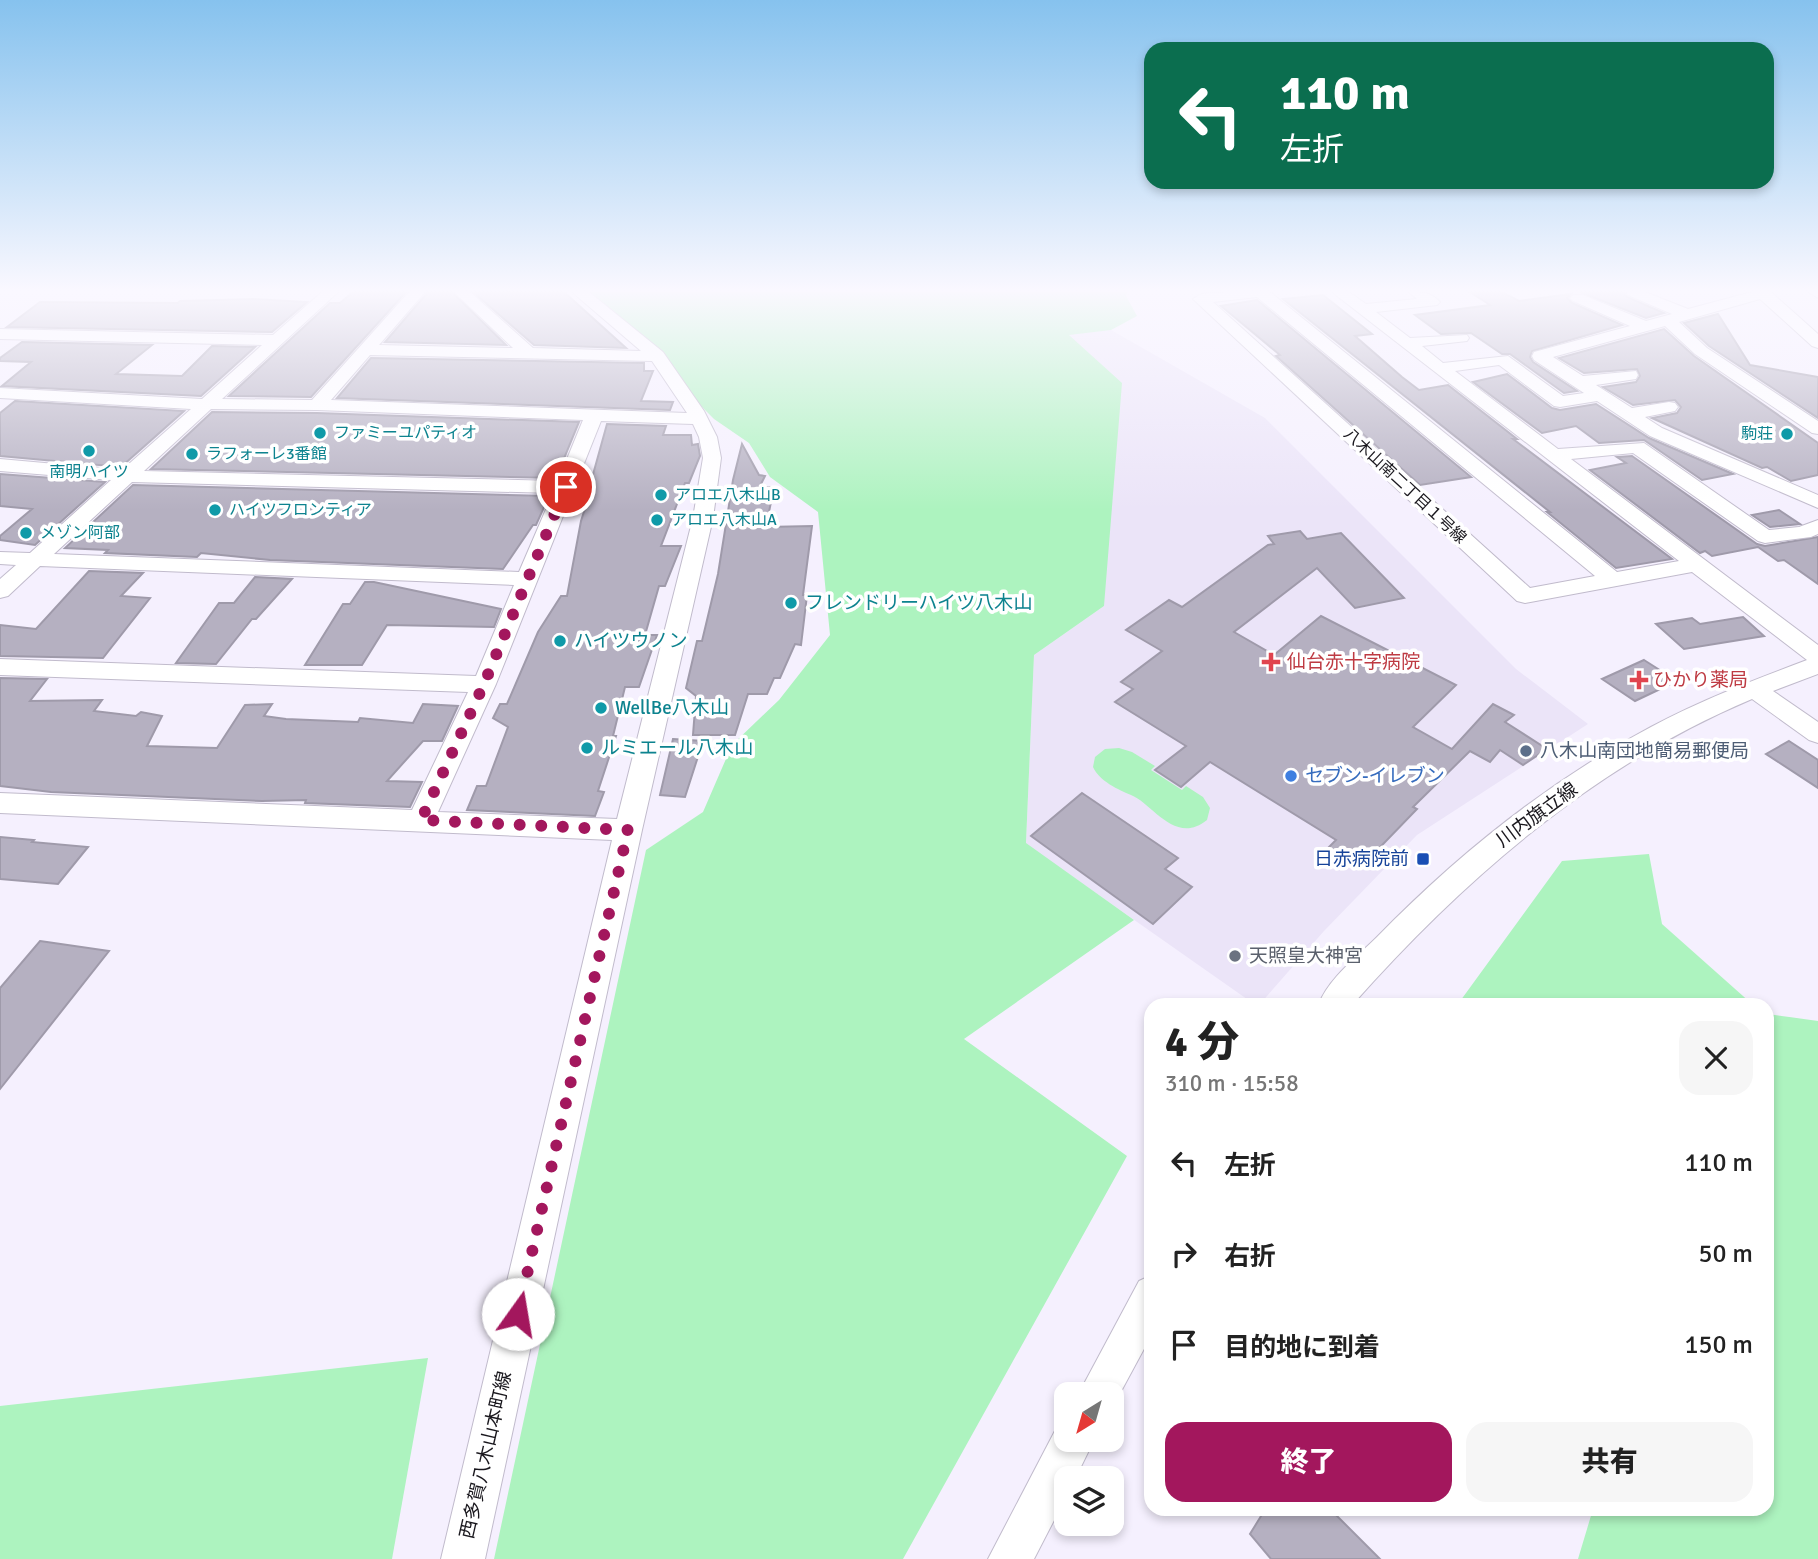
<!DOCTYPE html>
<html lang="ja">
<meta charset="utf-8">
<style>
body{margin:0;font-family:Signika,"Noto Sans JP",sans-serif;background:#f6f6f6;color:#222;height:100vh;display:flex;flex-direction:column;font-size:26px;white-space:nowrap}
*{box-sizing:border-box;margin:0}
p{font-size:23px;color:#767676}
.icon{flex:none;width:38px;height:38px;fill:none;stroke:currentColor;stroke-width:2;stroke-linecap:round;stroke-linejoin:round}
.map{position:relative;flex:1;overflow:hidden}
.sheet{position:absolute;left:1144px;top:998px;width:630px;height:518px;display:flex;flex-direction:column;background:#fff;border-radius:21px;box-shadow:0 4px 10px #0003}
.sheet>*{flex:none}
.top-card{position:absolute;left:1144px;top:42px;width:630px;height:147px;border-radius:21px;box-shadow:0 4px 10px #0003;background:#0b6e4f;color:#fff;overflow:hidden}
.needle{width:46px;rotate:217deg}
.controls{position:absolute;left:1054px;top:1382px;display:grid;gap:14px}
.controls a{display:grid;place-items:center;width:70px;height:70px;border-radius:14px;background:#fff;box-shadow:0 4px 10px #0003;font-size:35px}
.pin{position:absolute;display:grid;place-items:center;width:60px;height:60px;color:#fff;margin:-30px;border:4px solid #fff;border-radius:50%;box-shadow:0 2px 7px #0007}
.me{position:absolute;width:77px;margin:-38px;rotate:13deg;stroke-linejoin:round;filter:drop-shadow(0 0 5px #0008)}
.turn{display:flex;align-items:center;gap:24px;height:147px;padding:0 21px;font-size:32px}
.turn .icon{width:91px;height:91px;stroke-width:2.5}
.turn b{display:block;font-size:49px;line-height:60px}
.round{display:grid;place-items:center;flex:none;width:74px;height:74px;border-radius:21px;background:#f6f6f6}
.summary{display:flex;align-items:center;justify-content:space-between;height:119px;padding:0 21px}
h1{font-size:42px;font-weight:800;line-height:52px}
.action{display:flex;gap:14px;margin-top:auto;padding:14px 21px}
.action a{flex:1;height:80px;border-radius:21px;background:#a3175d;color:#fff;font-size:28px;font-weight:800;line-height:80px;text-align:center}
.action a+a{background:#f6f6f6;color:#222}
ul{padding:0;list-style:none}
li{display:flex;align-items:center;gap:21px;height:91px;padding:0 21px}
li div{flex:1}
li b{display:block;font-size:26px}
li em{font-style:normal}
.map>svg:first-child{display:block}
.built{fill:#ebe4f8}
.green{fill:#adf3bf}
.building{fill:#b5b0c1;stroke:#9f9aaa;stroke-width:2}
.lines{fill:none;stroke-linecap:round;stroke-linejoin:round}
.minor-casing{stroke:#c1bbcc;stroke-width:2}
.minor{fill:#fff;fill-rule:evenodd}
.route{stroke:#a3175d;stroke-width:12;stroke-dasharray:0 21.6}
.culture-dot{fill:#0f9aa8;stroke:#fff;stroke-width:2.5}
.health-dot{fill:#e0444e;stroke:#fff;stroke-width:2.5}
.service-dot{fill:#5c6f8a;stroke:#fff;stroke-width:2.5}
.shop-dot{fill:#3f7fe0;stroke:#fff;stroke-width:2.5}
.transit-dot{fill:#1a4fb4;stroke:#fff;stroke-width:2.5}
.worship-dot{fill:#6b7280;stroke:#fff;stroke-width:2.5}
.labels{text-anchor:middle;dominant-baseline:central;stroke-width:7;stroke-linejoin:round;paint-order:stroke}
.far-culture-label{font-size:16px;fill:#0d838f;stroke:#fff;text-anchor:start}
.far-street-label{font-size:16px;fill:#19171d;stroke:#fff}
.culture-label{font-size:19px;fill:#0d838f;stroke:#fff;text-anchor:start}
.health-label{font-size:19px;fill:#be3a42;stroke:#fff;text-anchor:start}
.service-label{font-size:19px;fill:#4e5e75;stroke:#fff;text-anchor:start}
.shop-label{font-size:19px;fill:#366cbe;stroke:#fff;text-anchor:start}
.street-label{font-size:19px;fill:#19171d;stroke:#fff}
.transit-label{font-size:19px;fill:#164399;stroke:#fff;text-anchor:end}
.worship-label{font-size:19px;fill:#5b616d;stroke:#fff;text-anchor:start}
</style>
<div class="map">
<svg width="1818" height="1559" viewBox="0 0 1818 1559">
<rect width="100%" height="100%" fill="#f5f0fe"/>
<path class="built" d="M1111 330 1265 418 1516 669 1588 724 1417 835 1324 931 1260 1004H1254L1026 844 1034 655 1104 606 1069 334Z"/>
<g class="green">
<path d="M589 292H1128L1126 296 1137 316 1111 330 1069 335 1122 383 1104 606 1034 655 1026 843 1134 920 964 1039 1127 1156 903 1559H494L646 850 703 812 732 745 779 700 830 635 818 512 770 477 749 443 714 419 686 391 659 350Z"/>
<path d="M1119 748 1132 752 1155 766 1151 770 1182 790 1186 786 1203 797 1210 808 1207 820C1175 846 1152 803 1131 795 1119 790 1099 781 1093 767L1095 757 1105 749Z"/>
<path d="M1649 854 1662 924 1752 1004H1458L1562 861Z"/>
<path d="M1768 1014 1818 1021V1559H1578L1593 1509 1768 1508Z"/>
<path d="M428 1358 392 1559H0V1406Z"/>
</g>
<g class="building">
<path d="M353 292H406L311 397 229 396 330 303H340Z"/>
<path d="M428 292H452L506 345 385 342Z"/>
<path d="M473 292H564L626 348 534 345Z"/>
<path d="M1470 292H1502L1519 301 1571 294 1567 298 1572 303 1622 325 1532 351 1530 357 1533 362 1577 391 1564 393 1510 354H1502L1471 333 1441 334 1415 315 1490 305Z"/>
<path d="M1580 292H1623L1627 297 1664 313 1646 318Z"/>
<path d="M1323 295 1372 334 1355 336 1402 377 1419 390 1448 385 1517 439H1513L1672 559 1616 568 1547 512H1550L1283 299Z"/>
<path d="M253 299 307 302 272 332 7 327 40 302 178 303 180 301Z"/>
<path d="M1257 300 1471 477 1420 485 1276 356 1280 355 1221 306Z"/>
<path d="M1718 314 1750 365 1818 377V418L1709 346 1684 323Z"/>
<path d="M1664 329 1694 356 1818 443V475L1791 481 1767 467 1762 468 1652 418 1677 413 1681 407 1675 400 1633 405 1603 387 1636 382 1640 376 1637 369 1584 373 1559 358Z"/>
<path d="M22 342 152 345 116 374 182 376 212 346 255 347 201 396 2 386 31 362 0 361V358Z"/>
<path d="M371 358 644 363V371H653L641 401 673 402 670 410 337 398Z"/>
<path d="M1507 374 1552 408 1560 410 1596 404 1649 438 1733 474 1702 480 1644 440 1599 443 1576 426 1542 433 1473 382Z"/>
<path d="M15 401 184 411 121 467 0 456V413Z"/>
<path d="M212 412 317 413 579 422 556 478 151 469Z"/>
<path d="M607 424 666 426 663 435H691L692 445 698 444 700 456 689 483H685L661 546H681L665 586H659L645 635H657L639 687H625L613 736H616L598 791 604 792 595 816 467 810 477 786H486L508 727 493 718 500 704H507L538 632 561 596H567L581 521 591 490 589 489Z"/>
<path d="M742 444 759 475 765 476 759 488 774 487 766 527 812 526 803 595H807L801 645 795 644 780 678H774L767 694H748L735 735H693L696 696 686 688 697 641H702L718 574 733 480Z"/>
<path d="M1632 456 1757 544 1765 546 1818 537V584L1784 560 1778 561 1758 547 1712 556 1705 551 1700 553 1590 470 1626 463 1617 457Z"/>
<path d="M0 474 105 482 35 545 0 540V536L32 509 0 506Z"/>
<path d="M133 485 549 496 536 525H533L503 569 270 560 201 553 197 557 105 553 108 550 65 548Z"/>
<path d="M1779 510 1800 524 1770 527 1752 515Z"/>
<path d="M1300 531 1307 539 1341 533 1404 598 1355 608 1317 568 1234 632 1274 655 1321 616 1456 685 1413 727 1452 749 1493 704 1514 715 1505 722 1547 749 1523 765 1500 750 1490 762 1470 751 1413 807 1417 809 1359 869 1327 849 1336 840 1210 762 1181 787 1155 770 1186 746 1115 702 1133 689 1121 682 1162 651 1126 630 1169 600 1182 607 1268 545 1274 544 1268 536Z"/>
<path d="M89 571 143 573 121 596 150 598 103 658 0 656V625L36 629Z"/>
<path d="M255 577 292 579 256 619H252L216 664 176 663 219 603H234Z"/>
<path d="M365 582H374L501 609 494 627 387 625 362 665H305L343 604H350Z"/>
<path d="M1743 617 1764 636 1684 649 1656 624 1692 618 1700 624Z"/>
<path d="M1644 660 1677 681 1635 701 1602 679Z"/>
<path d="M0 678 47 679 30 701 102 700 94 711 136 716 141 712 162 716 147 746 217 748 245 705 272 704 264 716 286 719 358 722 360 718 413 723 423 704 458 706 442 741H423L387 781 422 782 410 807 305 803 306 800 262 801 51 792 0 786Z"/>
<path d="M673 739 703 741 685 797 660 795Z"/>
<path d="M1789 741 1818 760V788L1766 754Z"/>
<path d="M1082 793 1178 858 1165 869 1192 887 1153 924 1031 836Z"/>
<path d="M0 837 34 840 32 842 88 847 58 884 0 879Z"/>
<path d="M40 941 109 951 0 1089V988Z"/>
<path d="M1266 1508H1329L1380 1559H1271L1250 1534Z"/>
</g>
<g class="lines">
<defs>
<g id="minor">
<path d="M322 292H338L222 399 312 400 409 292H425L379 345 513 348 454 292H470L533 348 641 351 572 292H589L663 352 704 411 717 437 721 458 713 518 642 830 485 1559H441L612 840 0 813V793L412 810 468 692 0 675V659L476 676 514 585 40 566 8 596 0 598V579L16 565 0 564V552L30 553 111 480 0 471V459L122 470 191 409 0 398V388L202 399 262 345 0 339V329L273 335ZM370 355 652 361 687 413 331 400ZM211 409 317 410 583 420 558 481 144 471ZM601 421 693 424 699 437 703 458 693 518 617 819 438 812 496 684ZM132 482 553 493 519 572 54 554Z"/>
<path d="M1227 292H1270L1617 572 1679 561 1332 292H1349L1366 304 1417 299 1409 292C1421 292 1431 292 1440 302L1437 305 1376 312 1410 338 1467 335 1469 338 1467 341 1422 346 1443 363 1508 356 1563 396 1584 393 1534 360 1532 356 1534 352 1630 326 1573 301 1570 298 1573 295H1583L1646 321 1672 314 1628 295 1626 292H1645L1688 309 1752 292H1771L1818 334V348L1812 346 1760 299 1679 322 1707 348 1818 421V434L1812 433 1695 354 1665 326 1553 357 1583 376 1636 371 1638 375 1636 379 1596 385 1632 408 1669 402 1675 403 1678 407 1675 411 1645 417 1662 428 1818 495V508L1650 436 1597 401 1560 407 1554 406 1499 365 1455 371 1558 449 1644 443 1769 530 1799 527 1818 520V534L1811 537 1765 543 1758 541 1633 453 1571 459 1818 645V674L1773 691 1818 722V743L1809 740 1752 699C1595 765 1465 878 1353 1004H1319C1328 979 1358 956 1377 937 1457 855 1549 781 1651 727 1701 700 1754 680 1807 660L1692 572 1525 603 1517 601 1193 299 1201 294ZM1257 297 1595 576 1530 588 1213 302Z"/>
<path d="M1809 292H1818V298Z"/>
<path d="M1152 1275V1334L1111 1410V1395H1078L1139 1281Z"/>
<path d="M1066 1422V1440H1094L1075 1479H1066V1497L1034 1559H988L1058 1425Z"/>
</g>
</defs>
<use href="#minor" class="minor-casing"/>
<use href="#minor" class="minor"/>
</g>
<linearGradient id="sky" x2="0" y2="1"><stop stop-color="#86c2ee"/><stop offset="0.57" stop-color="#faf8ff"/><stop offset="1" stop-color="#faf8ff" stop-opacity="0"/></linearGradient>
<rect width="1818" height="510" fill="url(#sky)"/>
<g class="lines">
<path class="route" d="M518 1314 628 830 421 820 484 684 566 487"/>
</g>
<g class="culture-dot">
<circle cx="320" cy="433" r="7"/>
<circle cx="1787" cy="434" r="7"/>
<circle cx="89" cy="451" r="7"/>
<circle cx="192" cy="454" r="7"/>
<circle cx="661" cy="495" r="7"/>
<circle cx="215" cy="510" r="7"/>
<circle cx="657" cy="520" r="7"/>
<circle cx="26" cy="533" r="7"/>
<circle cx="791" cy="603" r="7"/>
<circle cx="560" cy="641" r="7"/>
<circle cx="601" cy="708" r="7"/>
<circle cx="587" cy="748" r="7"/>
</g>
<g class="health-dot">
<path d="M1267.5 651.5h7v7h7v7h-7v7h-7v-7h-7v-7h7z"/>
<path d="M1635.5 669.5h7v7h7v7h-7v7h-7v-7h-7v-7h7z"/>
</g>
<circle class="service-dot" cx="1526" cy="751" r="7"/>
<circle class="shop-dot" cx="1291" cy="776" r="7"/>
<rect class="transit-dot" x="1416" y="852" width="14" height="14" rx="3.5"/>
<circle class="worship-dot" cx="1235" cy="956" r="7"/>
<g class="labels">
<g class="far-culture-label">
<text x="334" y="433">ファミーユパティオ</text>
<text x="1773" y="434" text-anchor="end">駒荘</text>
<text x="206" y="454">ラフォーレ3番館</text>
<text x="89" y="472" text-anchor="middle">南明ハイツ</text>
<text x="675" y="495">アロエ八木山B</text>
<text x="229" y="510">ハイツフロンティア</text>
<text x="671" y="520">アロエ八木山A</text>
<text x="40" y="533">メゾン阿部</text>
</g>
<g class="far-street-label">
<text transform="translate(1405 486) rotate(43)">八木山南二丁目１号線</text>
</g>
<g class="culture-label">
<text x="805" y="603">フレンドリーハイツ八木山</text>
<text x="574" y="641">ハイツウノン</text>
<text x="615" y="708">WellBe八木山</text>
<text x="601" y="748">ルミエール八木山</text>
</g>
<g class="health-label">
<text x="1287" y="662">仙台赤十字病院</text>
<text x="1653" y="680">ひかり薬局</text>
</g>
<g class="service-label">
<text x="1540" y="751">八木山南団地簡易郵便局</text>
</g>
<g class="shop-label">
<text x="1305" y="776">セブン-イレブン</text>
</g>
<g class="street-label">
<text transform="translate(1537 815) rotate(-36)">川内旗立線</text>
<text transform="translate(486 1455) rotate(-77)">西多賀八木山本町線</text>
</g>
<g class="transit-label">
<text x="1409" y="859">日赤病院前</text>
</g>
<g class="worship-label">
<text x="1249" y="956">天照皇大神宮</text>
</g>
</g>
</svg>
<div class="controls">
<a><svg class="needle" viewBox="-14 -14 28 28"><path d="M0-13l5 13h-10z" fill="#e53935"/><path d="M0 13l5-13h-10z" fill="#767676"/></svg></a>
<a><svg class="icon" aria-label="layers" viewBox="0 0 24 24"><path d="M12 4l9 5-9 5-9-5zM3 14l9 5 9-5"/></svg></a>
</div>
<div class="pin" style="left:566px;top:487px;background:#d93025"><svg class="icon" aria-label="arrive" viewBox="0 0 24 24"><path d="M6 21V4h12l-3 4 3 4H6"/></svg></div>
<svg class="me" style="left:518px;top:1314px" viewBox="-20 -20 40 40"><circle r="19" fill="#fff"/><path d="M0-13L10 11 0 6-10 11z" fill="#a3175d"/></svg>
<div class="top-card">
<div class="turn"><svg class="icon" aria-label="left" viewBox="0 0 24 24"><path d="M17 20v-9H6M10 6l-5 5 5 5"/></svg><div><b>110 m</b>左折</div></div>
</div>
<section class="sheet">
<div class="summary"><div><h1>4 分</h1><p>310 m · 15:58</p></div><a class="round"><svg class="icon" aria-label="close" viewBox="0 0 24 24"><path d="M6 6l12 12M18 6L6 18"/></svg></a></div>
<ul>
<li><svg class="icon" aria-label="left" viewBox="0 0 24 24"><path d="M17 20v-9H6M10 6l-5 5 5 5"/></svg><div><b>左折</b></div><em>110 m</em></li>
<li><svg class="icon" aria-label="right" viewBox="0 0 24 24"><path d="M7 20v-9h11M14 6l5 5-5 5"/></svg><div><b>右折</b></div><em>50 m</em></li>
<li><svg class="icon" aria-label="arrive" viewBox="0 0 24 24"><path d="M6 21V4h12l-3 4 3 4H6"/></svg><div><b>目的地に到着</b></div><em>150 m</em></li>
</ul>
<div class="action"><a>終了</a><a>共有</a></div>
</section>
</div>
